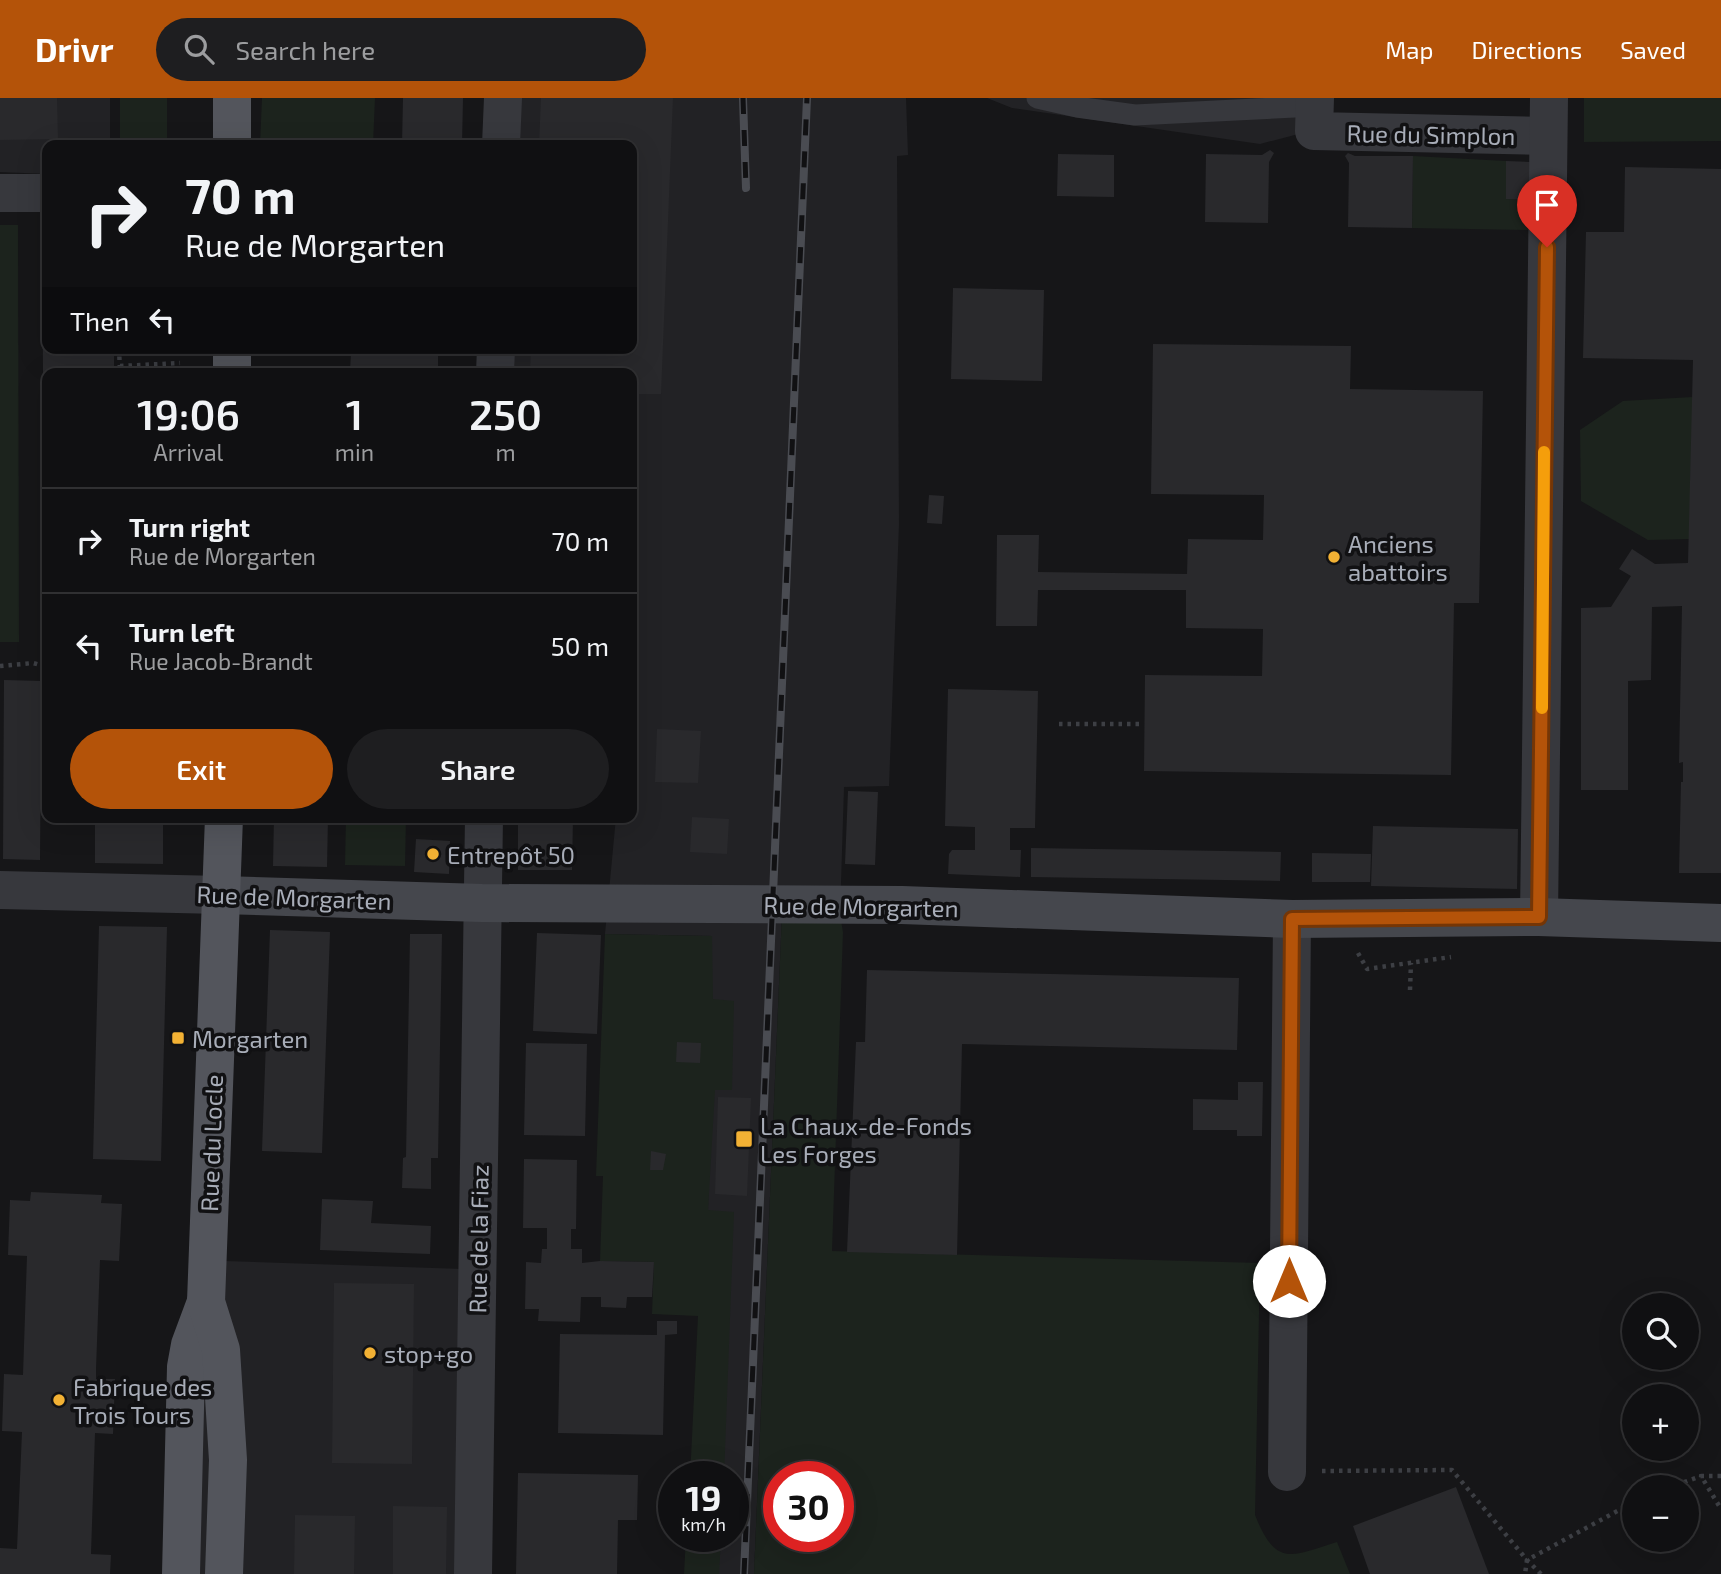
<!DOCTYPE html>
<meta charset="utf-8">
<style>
body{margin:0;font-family:"Exo 2",sans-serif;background:#1e1e20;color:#f1f3f6;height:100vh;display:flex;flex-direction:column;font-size:26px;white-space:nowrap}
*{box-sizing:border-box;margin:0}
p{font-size:23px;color:#9c9d9f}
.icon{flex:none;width:38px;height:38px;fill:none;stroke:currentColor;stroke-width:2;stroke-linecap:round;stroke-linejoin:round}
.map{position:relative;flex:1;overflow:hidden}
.details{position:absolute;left:42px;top:270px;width:595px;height:455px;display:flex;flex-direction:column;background:#101012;border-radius:14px;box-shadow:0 7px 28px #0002,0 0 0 2px #303032}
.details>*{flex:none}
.banner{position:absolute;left:42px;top:42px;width:595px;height:214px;border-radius:14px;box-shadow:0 7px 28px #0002,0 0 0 2px #303032;background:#101012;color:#f1f3f6;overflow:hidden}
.tools{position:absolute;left:1622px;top:1195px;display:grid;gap:14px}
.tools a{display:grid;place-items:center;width:77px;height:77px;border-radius:50%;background:#101012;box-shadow:0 7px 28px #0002,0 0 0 2px #303032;font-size:35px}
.speed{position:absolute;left:658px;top:1363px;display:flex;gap:14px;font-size:35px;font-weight:700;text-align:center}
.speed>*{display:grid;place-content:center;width:91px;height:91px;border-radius:50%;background:#101012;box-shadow:0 7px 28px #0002,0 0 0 2px #303032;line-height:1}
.speed small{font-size:18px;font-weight:400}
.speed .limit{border:10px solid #d22;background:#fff;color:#111}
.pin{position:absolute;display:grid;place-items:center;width:60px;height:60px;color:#fff;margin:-72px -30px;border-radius:50% 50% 50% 0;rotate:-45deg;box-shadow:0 0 7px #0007}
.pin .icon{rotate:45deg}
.me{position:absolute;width:77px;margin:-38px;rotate:0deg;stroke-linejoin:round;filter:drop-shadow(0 0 5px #0008)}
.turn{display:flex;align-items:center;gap:24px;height:147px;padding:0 28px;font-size:32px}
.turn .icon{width:91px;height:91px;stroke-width:2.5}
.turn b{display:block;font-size:49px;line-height:60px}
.then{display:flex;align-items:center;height:66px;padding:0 28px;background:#0003;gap:14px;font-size:26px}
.eta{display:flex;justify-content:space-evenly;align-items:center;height:119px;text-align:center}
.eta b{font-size:42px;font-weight:600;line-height:49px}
.primary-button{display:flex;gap:14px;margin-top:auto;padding:14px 28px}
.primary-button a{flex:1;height:80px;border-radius:42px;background:#b45309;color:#fff;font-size:28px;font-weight:600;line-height:80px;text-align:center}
.primary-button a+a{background:#1e1e20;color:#f1f3f6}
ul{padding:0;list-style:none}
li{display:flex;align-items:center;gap:21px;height:105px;padding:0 28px;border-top:2px solid #303032}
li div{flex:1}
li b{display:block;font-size:26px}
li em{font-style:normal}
header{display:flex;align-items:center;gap:42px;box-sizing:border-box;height:98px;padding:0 35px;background:#b45309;color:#fff}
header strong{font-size:33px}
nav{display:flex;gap:38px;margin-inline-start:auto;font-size:24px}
.search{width:490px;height:63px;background:#1e1e20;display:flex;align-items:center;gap:18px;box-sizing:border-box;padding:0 24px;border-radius:38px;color:#9c9d9f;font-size:26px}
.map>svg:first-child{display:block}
.built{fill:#222225}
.green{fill:#1c231d;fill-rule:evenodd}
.building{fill:#29292c}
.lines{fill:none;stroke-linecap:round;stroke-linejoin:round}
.path{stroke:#3d3f44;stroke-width:4.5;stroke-dasharray:3.5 5;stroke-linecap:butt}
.lane{stroke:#37383d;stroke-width:21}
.street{stroke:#37383d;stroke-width:38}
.secondary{stroke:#45474d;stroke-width:38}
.primary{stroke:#53555c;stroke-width:38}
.rail-casing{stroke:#4a4c52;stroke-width:8}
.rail{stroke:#111113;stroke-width:5;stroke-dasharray:16;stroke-linecap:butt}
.route-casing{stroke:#753606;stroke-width:18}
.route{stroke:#b45309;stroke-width:12}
.slow{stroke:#f59e0b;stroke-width:12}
.poi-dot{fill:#f2b134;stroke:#111113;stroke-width:2.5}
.labels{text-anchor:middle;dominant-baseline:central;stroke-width:7;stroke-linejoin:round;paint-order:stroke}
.street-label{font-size:24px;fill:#a8adb8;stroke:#111113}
.poi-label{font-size:24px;fill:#a8adb8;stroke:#111113;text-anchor:start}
</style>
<header>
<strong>Drivr</strong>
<div class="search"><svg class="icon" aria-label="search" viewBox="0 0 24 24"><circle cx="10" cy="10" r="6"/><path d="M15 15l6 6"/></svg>Search here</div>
<nav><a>Map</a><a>Directions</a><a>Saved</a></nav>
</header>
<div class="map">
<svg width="1721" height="1476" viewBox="0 0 1721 1476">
<rect width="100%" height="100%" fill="#161618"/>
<g class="built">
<path d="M0 0H110V47H47V76L0 74Z"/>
<path d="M519 0H906L908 57 897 58 899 426 889 688 844 689 840 817 782 816 754 1476H717L716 1439 733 1438V1379H714L708 1113 711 838 605 836 616 719H632V275H512V250H632V47H518Z"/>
<path d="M987 0H1306V34L1260 46 1012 10Z"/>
<path d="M193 1162 463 1171 456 1476H192Z"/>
</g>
<g class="green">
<rect x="120" y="0" width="47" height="47"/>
<path d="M262 0H375L373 47H260Z"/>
<path d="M1584 0H1721V43L1584 44Z"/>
<path d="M1413 58 1506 63V101L1529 102 1528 132 1412 130Z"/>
<path d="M0 127H18L19 544H0Z"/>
<path d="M1693 299 1689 441 1648 442 1581 403 1580 332 1623 303Z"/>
<path d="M346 719H406L405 768 345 767Z"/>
<path d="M782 816 840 817 843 834 832 1153 1260 1165 1255 1417C1276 1470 1292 1458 1337 1444L1350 1476H754ZM779 1379H838V1438H779Z"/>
<path d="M605 836 712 838 713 901 734 903 732 992H715L708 1112 734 1114 724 1379H690L698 1218 652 1216 654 1164 600 1163 603 1078H596Z"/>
<path d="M686 1439H721L719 1476H684Z"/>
</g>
<g class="building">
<path d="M0 0H57L58 41 0 42Z"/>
<path d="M403 0H463L462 47H402Z"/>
<path d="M541 0H673L661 296H639L636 411H632V275H530L531 250H632V47H539Z"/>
<path d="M1270 52 1274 55 1269 64 1268 125 1205 124 1206 56 1262 57Z"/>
<path d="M1348 55 1355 58H1413L1412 130 1348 129 1349 65 1345 58Z"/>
<path d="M1058 56 1114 57V99L1057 98Z"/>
<path d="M1506 63 1530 64 1529 102 1506 101Z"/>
<path d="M1625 69 1721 71V775H1679L1681 684H1683V664L1679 665 1682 508 1652 509 1651 582 1628 583V692H1581V510L1611 509 1631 478 1619 471 1632 451 1655 466 1688 465 1693 262 1583 260 1586 134H1624Z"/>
<path d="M42 131H47V250H114V275H47V561H45Z"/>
<path d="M953 190 1044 192 1042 283 951 281Z"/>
<path d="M1153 246 1351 248 1350 291 1483 293 1479 505H1454L1451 677 1144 673 1145 577 1262 578 1263 531 1186 530V492H1038L1037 528H996L997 437H1039L1038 474 1187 476 1188 441 1263 442 1264 397 1151 396Z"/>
<path d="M351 254 438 255V275H350Z"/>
<path d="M929 397 944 398 942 426 927 425Z"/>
<path d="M4 582 42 583 41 606H47V642H41L40 762 3 761Z"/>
<path d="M948 591 1038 593 1035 730H1010V752H1021L1020 779 948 776 949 756 952 752H975V729L945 728Z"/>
<path d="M657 631 701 633 698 685 655 684Z"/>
<path d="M848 693 878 694 875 767 845 766Z"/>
<path d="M95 719H163V766L95 765Z"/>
<path d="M274 719H328L327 769 273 768Z"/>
<path d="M518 719H573L572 772H518Z"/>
<path d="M692 719 729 721 727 756 690 754Z"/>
<path d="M1373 728 1518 731 1517 791 1371 788Z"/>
<path d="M416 741 450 743 449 776 414 774Z"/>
<path d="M1031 750 1281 754 1280 783 1031 779Z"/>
<path d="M1312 755 1371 756 1370 784H1312Z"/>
<path d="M99 828 167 829 161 1063 93 1061Z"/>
<path d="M270 832 330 834 322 1055 262 1053Z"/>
<path d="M537 835 601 837 597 936 533 933Z"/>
<path d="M410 836H442L438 1060H431V1091L402 1090 403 1060 406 1059Z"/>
<path d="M867 872 1239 880 1237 952 962 946 957 1157 847 1154 856 944H865Z"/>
<path d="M677 944 701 945 700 965 676 964Z"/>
<path d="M526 945 587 946 585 1038 524 1037Z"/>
<path d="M1238 984H1263L1262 1038H1237V1032H1193V1001L1238 1002Z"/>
<path d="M718 999 751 1000 747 1098 715 1096Z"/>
<path d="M651 1053 666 1056 663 1072H650Z"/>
<path d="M524 1061 577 1062 576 1131H571V1151H582V1165L600 1163 654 1164 652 1199H627L626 1210 601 1209V1199H581L580 1224 538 1223 539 1211H525L526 1164 541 1165 542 1151H547V1130H523Z"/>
<path d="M31 1094 102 1097 101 1105 122 1106 119 1163 100 1162 96 1271V1281H115L113 1336 95 1335 91 1456 111 1457 110 1476H0V1450L17 1451 22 1334 2 1333 4 1276 23 1277 27 1158 8 1157 10 1102 30 1103Z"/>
<path d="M322 1101 373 1103 371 1125 431 1128 430 1156 320 1152Z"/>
<path d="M334 1185 414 1186 412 1366 332 1365Z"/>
<path d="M657 1223H677V1236L665 1237 663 1337 558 1335 560 1236 657 1237Z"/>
<path d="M518 1375 638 1377 637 1422H618L617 1476H516Z"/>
<path d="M1456 1389 1489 1476H1370L1353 1428Z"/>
<path d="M393 1408 447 1409 446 1476H393Z"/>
<path d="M295 1417 355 1418 354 1476H294Z"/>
</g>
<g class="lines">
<g class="path">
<path d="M119 250 120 275"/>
<path d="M120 268 180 265"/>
<path d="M0 568 33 565 47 569"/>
<path d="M1059 626H1144"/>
<path d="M1358 855 1367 871 1451 859"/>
<path d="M1410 892 1411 865"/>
<path d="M1322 1373 1452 1372 1527 1462 1525 1476"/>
<path d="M1721 1378H1701L1721 1411"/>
<path d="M1668 1390 1701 1378"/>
<path d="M1541 1476 1527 1462 1634 1404"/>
</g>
<path class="lane" d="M1037 0 1077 9 1135 17 1315 8"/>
<g class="street">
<path d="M1315 0 1314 33 1548 38"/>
<path d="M501 47 503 0"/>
<path d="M0 95H47"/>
<path d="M495 275 496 250"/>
<path d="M0 792 221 797"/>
<path d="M1539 819 1549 0"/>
<path d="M1287 1374 1292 821"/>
<path d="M473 1476 484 719"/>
</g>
<path class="secondary" d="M221 797 482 805 902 807 1292 821 1539 819 1721 825"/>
<g class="primary">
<path d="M232 47V0"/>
<path d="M232 275V250"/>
<path d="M181 1476 186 1269 190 1247 206 1204"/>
<path d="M224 1476 228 1362 221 1252 206 1204 224 719"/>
</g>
<defs>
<g id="rail">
<path d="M743 0 746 90"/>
<path d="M744 1476 807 0"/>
</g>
</defs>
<use href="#rail" class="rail-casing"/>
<use href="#rail" class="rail"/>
</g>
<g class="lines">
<defs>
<path id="route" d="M1289 1183 1292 821 1539 819 1547 149"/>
</defs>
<use href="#route" class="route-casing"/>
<use href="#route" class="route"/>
<path class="slow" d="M1542 610 1544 354"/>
</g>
<g class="poi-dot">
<circle cx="1334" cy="459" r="7"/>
<circle cx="433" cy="756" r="7"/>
<rect x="171" y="933" width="14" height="14" rx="3.5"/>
<rect x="735" y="1032" width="18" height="18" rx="3.5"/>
<circle cx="370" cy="1255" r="7"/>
<circle cx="59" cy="1302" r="7"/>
</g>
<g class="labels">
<g class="street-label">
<text transform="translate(1431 36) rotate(1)">Rue du Simplon</text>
<text transform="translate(294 799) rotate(2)">Rue de Morgarten</text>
<text transform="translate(861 808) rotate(1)">Rue de Morgarten</text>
<text transform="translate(211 1045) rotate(-88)">Rue du Locle</text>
<text transform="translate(478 1141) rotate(-89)">Rue de la Fiaz</text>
</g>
<g class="poi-label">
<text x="1348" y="445">Anciens<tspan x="1348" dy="28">abattoirs</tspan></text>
<text x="447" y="756">Entrepôt 50</text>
<text x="192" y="940">Morgarten</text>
<text x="760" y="1027">La Chaux-de-Fonds<tspan x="760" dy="28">Les Forges</tspan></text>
<text x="384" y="1255">stop+go</text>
<text x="73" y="1288">Fabrique des<tspan x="73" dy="28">Trois Tours</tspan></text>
</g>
</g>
</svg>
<div class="tools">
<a><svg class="icon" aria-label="search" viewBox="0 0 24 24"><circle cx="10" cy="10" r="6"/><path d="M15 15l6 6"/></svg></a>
<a>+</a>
<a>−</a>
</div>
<div class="speed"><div>19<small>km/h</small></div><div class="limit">30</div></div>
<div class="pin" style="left:1547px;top:149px;background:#d93025"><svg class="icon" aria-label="arrive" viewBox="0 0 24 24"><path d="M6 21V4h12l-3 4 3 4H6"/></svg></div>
<svg class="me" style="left:1289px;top:1183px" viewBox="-20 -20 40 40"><circle r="19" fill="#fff"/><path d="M0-13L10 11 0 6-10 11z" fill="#b45309"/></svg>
<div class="banner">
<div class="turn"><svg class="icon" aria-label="right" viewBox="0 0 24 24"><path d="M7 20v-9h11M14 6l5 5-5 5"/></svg><div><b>70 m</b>Rue de Morgarten</div></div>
<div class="then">Then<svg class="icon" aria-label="left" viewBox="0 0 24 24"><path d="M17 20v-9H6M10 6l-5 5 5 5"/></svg></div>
</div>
<section class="details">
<div class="eta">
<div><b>19:06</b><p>Arrival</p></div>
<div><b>1</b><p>min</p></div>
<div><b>250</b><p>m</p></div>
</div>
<ul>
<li><svg class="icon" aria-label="right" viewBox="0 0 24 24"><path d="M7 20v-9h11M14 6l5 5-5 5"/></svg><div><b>Turn right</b><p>Rue de Morgarten</p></div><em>70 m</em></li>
<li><svg class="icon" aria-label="left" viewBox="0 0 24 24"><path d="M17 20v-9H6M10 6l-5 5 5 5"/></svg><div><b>Turn left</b><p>Rue Jacob-Brandt</p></div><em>50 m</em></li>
</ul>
<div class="primary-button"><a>Exit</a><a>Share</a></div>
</section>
</div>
